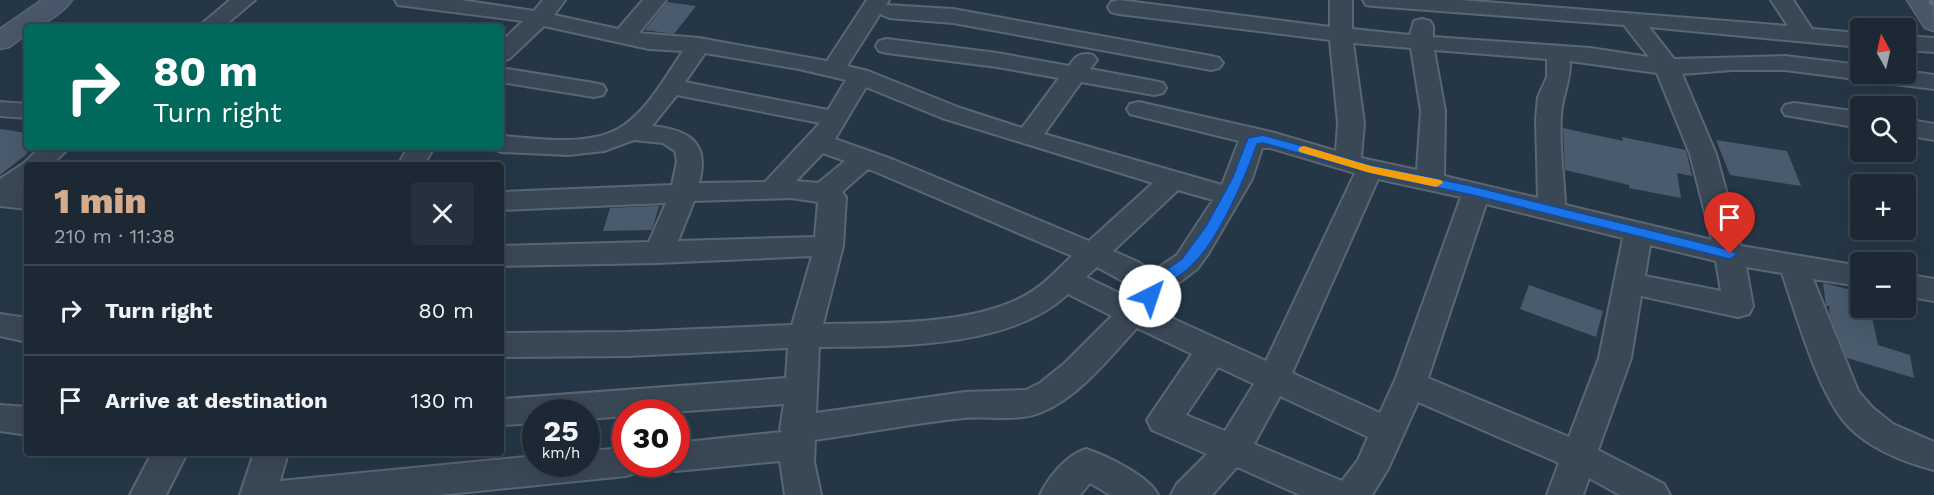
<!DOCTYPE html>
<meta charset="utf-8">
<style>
body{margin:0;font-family:"Work Sans",sans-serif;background:#25313d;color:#f1f3f6;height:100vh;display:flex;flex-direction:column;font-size:22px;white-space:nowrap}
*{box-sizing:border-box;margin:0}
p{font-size:20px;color:#a0a6ad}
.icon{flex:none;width:33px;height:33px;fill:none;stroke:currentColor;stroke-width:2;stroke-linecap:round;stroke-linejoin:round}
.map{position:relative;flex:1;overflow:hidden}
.side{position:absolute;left:24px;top:162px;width:480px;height:294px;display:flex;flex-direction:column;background:#1c2935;border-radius:6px;box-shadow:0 6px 24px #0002,0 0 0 2px #3a4550}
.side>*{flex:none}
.banner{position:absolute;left:24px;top:24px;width:480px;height:126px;border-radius:6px;box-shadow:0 6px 24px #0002,0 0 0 2px #3a4550;background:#00695c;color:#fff;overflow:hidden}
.needle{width:39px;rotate:352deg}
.controls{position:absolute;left:1850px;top:18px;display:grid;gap:12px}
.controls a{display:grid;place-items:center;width:66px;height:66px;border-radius:6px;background:#1c2935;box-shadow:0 6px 24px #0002,0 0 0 2px #3a4550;font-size:30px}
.speed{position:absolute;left:522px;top:399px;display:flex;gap:12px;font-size:30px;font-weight:700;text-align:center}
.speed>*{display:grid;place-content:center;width:78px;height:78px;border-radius:50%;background:#1c2935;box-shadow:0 6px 24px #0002,0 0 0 2px #3a4550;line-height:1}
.speed small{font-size:15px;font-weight:400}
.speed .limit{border:9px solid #d22;background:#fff;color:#111}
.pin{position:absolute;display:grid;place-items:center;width:51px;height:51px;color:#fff;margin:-62px -26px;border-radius:50% 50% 50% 0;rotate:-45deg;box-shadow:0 0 6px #0007}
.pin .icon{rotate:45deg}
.me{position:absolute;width:66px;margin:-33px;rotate:41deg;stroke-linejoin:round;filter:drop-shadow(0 0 4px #0008)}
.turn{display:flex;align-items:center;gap:21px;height:126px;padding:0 30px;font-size:27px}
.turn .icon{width:78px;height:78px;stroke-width:2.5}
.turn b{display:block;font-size:42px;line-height:51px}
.round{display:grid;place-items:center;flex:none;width:63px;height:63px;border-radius:6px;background:#25313d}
.headline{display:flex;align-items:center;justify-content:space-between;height:102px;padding:0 30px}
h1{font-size:36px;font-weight:800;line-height:45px;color:#d6ab8b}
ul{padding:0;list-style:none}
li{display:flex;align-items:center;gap:18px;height:90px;padding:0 30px;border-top:2px solid #3a4550}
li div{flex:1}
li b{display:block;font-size:22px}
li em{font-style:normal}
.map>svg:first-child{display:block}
.building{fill:#495b6d}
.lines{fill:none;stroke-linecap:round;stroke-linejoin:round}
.street-casing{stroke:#596673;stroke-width:4}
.secondary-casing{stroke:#596673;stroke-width:3}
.street{fill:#3a4856;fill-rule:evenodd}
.secondary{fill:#485769;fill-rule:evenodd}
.rail{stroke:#5c6d7d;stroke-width:4;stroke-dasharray:5 5;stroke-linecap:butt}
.route{fill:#1a73e8;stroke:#114b97;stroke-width:1.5}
.slow{fill:#f59e0b}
</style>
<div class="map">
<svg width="1934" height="495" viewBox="0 0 1934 495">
<rect width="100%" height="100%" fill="#253747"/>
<g class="building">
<path d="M667 2 696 6 674 34 645 30Z"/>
<path d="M1563 128 1623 141 1622 137 1686 150 1692 176 1677 173 1681 198 1629 188V185L1565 170Z"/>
<path d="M0 129 27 133V154L0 175Z"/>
<path d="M1716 140 1787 151 1801 186 1730 175Z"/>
<path d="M656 206H659L652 230 603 231 610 208Z"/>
<path d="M1823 283 1860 292V308H1870L1878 345 1910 355 1914 378 1847 358 1830 316 1829 306H1826Z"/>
<path d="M1529 285 1603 311 1596 337 1520 309Z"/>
</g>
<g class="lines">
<defs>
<g id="street">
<path d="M230 0H255L223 27H198Z"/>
<path d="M395 0H461L534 11 543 0H565L554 15 618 29 643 0H666L639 33 699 38 827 61 867 0H889L886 5 953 9 1211 56 1219 58 1223 63 1219 68 1211 70 953 23 889 18 880 14 847 66 868 71 960 108 1022 128 1059 78 997 67 887 53 879 51 876 46 879 41 887 39 997 53 1069 66C1076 56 1080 52 1093 55L1097 60 1090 69 1154 81 1163 83 1166 88 1163 93 1154 95 1081 82 1044 134 1222 185 1239 141 1130 114 1127 109 1130 104 1139 102 1271 132 1336 151 1338 123 1330 40 1119 14 1111 12 1108 7 1111 2 1119 0 1330 27V0H1352V29L1410 35 1414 21 1422 19 1430 21 1433 26V37L1590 48 1649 57 1624 25 1374 6 1366 5 1363 0H1461L1788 26 1771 0H1793L1812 29 1860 33V47L1649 27 1674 59 1785 56 1860 65V74H1905V71L1934 75V89L1785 70H1732L1682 74 1716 154 1741 246 1860 266V286L1813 279 1858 391 1873 408 1893 424 1934 442V470C1904 462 1872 450 1849 427 1819 397 1797 316 1782 273L1746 267 1753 306 1749 314 1738 317 1641 296 1631 358 1598 450 1664 484 1670 495H1620L1589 478 1583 495H1547L1559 463 1418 402 1388 469 1372 495H1300L1237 467 1212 495H1171L1177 484 1207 454 1152 430 1147 420 1192 354 1137 328C1109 358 1080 396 1042 412 1019 422 989 416 964 418 915 423 865 433 815 440L814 462 821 495H785L780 461 676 471 664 467 662 464H676V443L782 432 780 429 784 404 672 412H626V416L586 419V412H536V423L503 425H501V399H503L786 378 788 348 628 356 501 357V333L628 332 792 325 812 256 658 263 501 266V246L649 242 666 203 501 210V192L672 185 677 162 675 151 663 143 634 140 604 151 568 155 501 152 490 147H501V136C538 138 590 148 623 126 649 108 666 76 683 51L649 49 544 26 509 59 501 61V42L523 21 406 6 398 5ZM1353 43 1411 48 1421 111 1417 170 1361 158 1364 123ZM1434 50 1547 59V77L1538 97 1536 119 1538 198 1444 176 1445 111ZM705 53 799 69 846 80 828 110 685 82ZM1570 61 1657 73 1690 154 1712 240 1565 205C1564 176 1559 145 1561 115 1562 96 1571 80 1570 61ZM866 87 942 118 1153 183 1089 241 894 160 835 139ZM677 95 820 123 765 182 699 183C710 143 690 130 652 126ZM1262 148H1270L1355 173 1266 361 1154 310 1161 304 1164 294 1197 269 1208 254 1252 179ZM823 153 845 161 818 183 796 181ZM868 169 876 172 1072 256C1060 267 1048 281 1034 290 982 326 884 323 823 324L843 246 846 197 842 192ZM1378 179 1461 197 1396 378 1380 413 1292 373ZM1178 190 1213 200 1177 255 1152 272 1138 262 1113 251ZM791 198 818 202 815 237 678 241 694 201ZM1486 204 1623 238 1599 358 1569 437 1428 378ZM1650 245 1716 261 1721 291 1645 276ZM1097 267 1126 283 1134 293 1129 298 1086 277ZM1068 294 1112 316 1066 362 1040 383 1026 390 965 392 816 413 819 347C895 346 1009 349 1068 294ZM1218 367 1254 384 1225 431 1186 415ZM1280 396 1368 437 1358 460 1342 481 1254 444Z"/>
<path d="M1905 36 1934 38V52L1905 50Z"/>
<path d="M501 68 594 83 603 85 606 90 603 95 594 97 501 82Z"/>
<path d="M0 102 27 104V118L0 116Z"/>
<path d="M1794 103 1860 112V128L1785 115 1782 110 1785 105Z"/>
<path d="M1905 119 1934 124V140L1905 135Z"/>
<path d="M41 147H70L51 165H27V185L20 190 27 191V209L0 206V179L23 164Z"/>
<path d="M408 147H434L424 165H398Z"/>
<path d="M1905 274 1934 279V301L1905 296Z"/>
<path d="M0 314 27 318V342L0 336Z"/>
<path d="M0 405 27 407V435L0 431Z"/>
<path d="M626 448V464H642L638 472 626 476 438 495H240L254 453H288L280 481 536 456V464H586V451Z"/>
<path d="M1086 449C1107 456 1149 476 1158 495H1110L1090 483 1080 495H1040C1049 476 1067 455 1086 449Z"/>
<path d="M152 453H187L166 495H130Z"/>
</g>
<g id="secondary">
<path d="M42 0H72C63 13 42 27 27 27V34L9 47 0 49V29Z"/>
<path d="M1907 0H1933L1934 31 1925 28Z"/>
</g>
</defs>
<use href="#street" class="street-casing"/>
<use href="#secondary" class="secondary-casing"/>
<use href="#street" class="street"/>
<use href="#secondary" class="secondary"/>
<path class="rail" d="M1930 0 1934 7"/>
</g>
<path class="route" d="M1263 135 1371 165 1472 186 1730 250 1737 254 1730 259 1472 195 1370 173 1263 143 1257 144C1245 178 1218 242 1191 266 1181 276 1168 283 1157 291L1155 300H1145L1142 289 1144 285 1182 259 1206 226 1232 179 1248 138Z"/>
<path class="slow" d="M1304 146 1371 166 1441 180 1443 183 1436 187 1370 173 1300 152 1298 150 1300 147Z"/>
</svg>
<div class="controls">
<a><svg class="needle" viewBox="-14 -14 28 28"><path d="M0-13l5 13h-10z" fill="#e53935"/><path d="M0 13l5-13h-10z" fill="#a0a6ad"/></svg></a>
<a><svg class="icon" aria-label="search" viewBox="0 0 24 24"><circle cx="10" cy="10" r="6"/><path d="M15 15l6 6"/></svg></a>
<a>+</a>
<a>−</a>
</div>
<div class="speed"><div>25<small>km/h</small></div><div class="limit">30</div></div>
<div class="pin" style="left:1730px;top:254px;background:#d93025"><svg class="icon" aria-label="arrive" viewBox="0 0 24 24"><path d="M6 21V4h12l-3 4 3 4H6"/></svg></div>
<svg class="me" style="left:1150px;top:296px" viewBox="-20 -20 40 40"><circle r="19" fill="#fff"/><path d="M0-13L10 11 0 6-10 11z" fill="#1a73e8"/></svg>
<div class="banner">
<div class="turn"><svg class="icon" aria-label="right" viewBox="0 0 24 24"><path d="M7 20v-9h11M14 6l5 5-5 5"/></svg><div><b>80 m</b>Turn right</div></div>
</div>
<section class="side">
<div class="headline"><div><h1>1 min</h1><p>210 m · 11:38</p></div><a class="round"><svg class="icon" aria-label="close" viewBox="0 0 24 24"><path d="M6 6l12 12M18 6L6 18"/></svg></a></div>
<ul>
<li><svg class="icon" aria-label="right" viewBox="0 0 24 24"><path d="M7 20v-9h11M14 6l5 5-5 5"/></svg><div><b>Turn right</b></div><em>80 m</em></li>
<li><svg class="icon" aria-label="arrive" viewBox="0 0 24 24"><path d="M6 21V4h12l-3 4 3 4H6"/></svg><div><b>Arrive at destination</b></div><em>130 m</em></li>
</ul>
</section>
</div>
